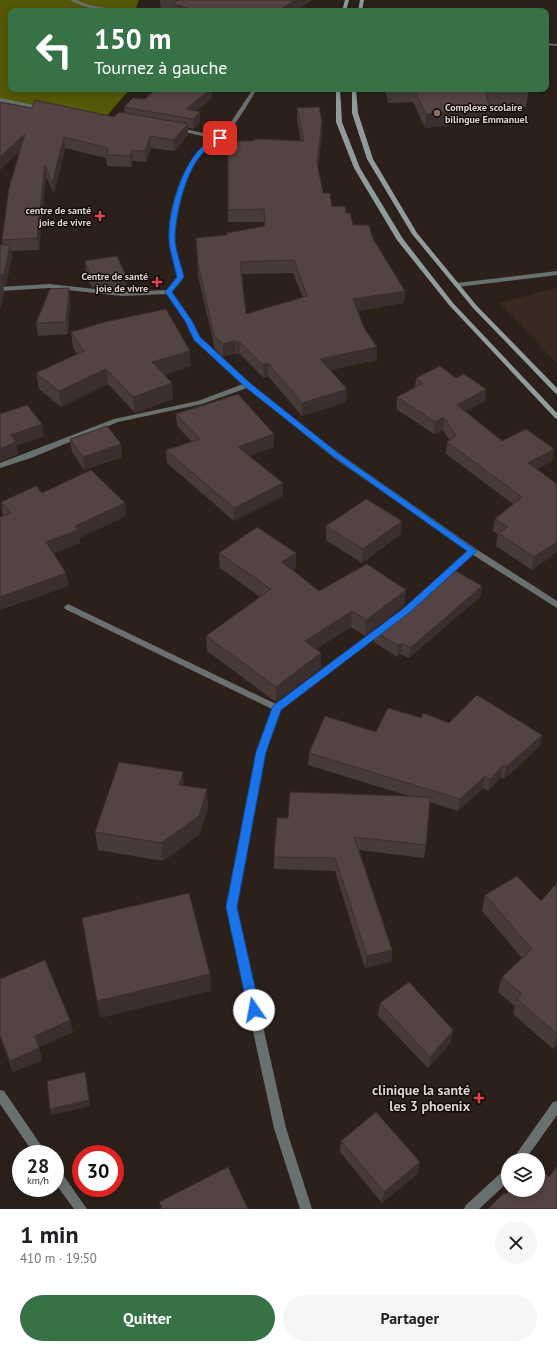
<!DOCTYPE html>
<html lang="fr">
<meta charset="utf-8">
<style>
body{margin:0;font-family:"PT Sans",sans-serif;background:#f6f6f6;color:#202124;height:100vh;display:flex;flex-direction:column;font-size:15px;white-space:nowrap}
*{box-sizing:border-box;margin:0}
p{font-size:13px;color:#757577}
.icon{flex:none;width:22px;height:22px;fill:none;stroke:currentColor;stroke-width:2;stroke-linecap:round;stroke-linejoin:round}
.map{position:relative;height:1209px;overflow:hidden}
.panel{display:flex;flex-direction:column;background:#fff;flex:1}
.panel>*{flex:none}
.guide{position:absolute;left:8px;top:8px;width:541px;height:84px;border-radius:8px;box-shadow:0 2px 10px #0003;background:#377247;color:#fff;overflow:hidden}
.fabs{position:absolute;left:501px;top:1153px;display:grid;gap:8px}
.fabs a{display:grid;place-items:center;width:44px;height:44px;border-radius:50%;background:#fff;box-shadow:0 2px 10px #0003;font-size:20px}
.speed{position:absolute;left:12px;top:1145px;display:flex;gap:8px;font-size:20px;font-weight:700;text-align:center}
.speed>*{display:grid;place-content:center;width:52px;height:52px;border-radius:50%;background:#fff;box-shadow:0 2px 10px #0003;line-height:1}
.speed small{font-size:10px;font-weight:400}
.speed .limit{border:6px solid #d22;background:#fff;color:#111}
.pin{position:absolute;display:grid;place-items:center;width:34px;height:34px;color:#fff;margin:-17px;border-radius:8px;box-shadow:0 2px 6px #0006}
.me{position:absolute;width:44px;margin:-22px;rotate:348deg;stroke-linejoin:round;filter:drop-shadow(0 0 3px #0008)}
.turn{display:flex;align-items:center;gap:14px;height:84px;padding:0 20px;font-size:18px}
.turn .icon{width:52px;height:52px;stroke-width:2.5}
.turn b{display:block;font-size:28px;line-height:34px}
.round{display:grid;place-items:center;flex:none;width:42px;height:42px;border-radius:21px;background:#f6f6f6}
.head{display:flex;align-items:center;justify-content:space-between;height:68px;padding:0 20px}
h1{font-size:24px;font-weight:700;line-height:30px}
.cta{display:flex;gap:8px;margin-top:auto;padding:8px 20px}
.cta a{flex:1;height:46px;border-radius:24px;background:#377247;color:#fff;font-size:16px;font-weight:700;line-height:46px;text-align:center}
.cta a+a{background:#f6f6f6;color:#202124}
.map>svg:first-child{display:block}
.built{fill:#3a2920}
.forest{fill:#555806}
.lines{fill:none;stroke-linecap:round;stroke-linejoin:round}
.minor{fill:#687070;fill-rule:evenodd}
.secondary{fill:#8f9c9c;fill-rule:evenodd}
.wall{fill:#473a39;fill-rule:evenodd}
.shaded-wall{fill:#3a2f2e}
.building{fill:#534342;stroke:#3a2f2e;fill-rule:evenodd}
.route{fill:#1a73e8;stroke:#114b97}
.education-dot{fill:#8d6e63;stroke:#110c09;stroke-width:1.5}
.health-dot{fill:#e0444e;stroke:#110c09;stroke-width:1.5}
.labels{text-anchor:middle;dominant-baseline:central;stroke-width:3;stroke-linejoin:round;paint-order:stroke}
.far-poi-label{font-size:10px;font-weight:bold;fill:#dcd3cf;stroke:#110c09;text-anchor:end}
.near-poi-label{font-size:14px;font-weight:bold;fill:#dcd3cf;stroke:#110c09;text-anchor:end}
</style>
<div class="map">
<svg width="557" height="1209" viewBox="0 0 557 1209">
<rect width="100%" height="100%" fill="#2c211a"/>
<path class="built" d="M557 288V363L499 303Z"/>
<path class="forest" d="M0 0H139L135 11H11V89H130L104 119 0 100Z"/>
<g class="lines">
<g class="minor">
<path d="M70 0H76L90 5 120 11C104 11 84 9 70 0Z"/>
<path d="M546 43 557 44V46L546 45Z"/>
<path d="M253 89H257C247 105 238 123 224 136 217 144 207 147 201 155 184 175 173 216 175 241 176 253 181 265 183 277L172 292 192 321 200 337 250 384 340 454 476 549 557 601V608L473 555 412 611H406L405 609 406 607 468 551 334 458 247 388 202 404 118 422 31 458 0 468V463L114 419 198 401 243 384 195 339 186 321 167 294 122 296 49 288 0 291V287L49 284 122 292 167 290 177 277C175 265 170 253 169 241 167 214 179 175 196 154 201 147 208 143 215 139L176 130 179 128 219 136 233 119Z"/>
<path d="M0 98 43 107 46 109 43 111 0 102Z"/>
<path d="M557 271V275L457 287 454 285 457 283Z"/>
<path d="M68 604 276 704 379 627 382 626 386 629 281 710 265 752 236 907 286 1128 312 1209H300L274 1128 226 907 257 752 272 709 65 609 64 607Z"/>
<path d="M0 1090 4 1091 47 1154H34L0 1104Z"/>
<path d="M557 1101V1115L525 1160H512L553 1102Z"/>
<path d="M55 1167 59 1169 87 1209H74L55 1183Z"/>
<path d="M508 1168V1182L479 1209H464L466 1205 504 1170Z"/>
</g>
<g class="secondary">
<path d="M345 0H349L346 11H342Z"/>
<path d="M360 0H364L362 11H358Z"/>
<path d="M336 89H340L342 122 360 168 403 239 453 303 557 413V419L555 418 449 305 397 240 354 168 336 122Z"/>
<path d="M352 89H356L358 113 373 159 417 233 477 306 557 388V394L555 393 473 308 412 234 367 159 352 113Z"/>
</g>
</g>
<g class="wall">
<path d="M160 0H312L296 11H169L161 10Z"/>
<path d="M385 89H527L528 94 526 107 490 106V108L489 121 425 128 413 102 388 103Z"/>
<path d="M212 91V98L196 111 200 112V122L193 129 188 128V135L174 151 151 148 146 162 133 161 131 167 107 166 106 158 65 148 54 194 46 176 39 250 11 251 12 256 6 285 3 286 4 292 0 310 2 245V240L19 151 32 108 114 117 125 113 124 107 145 99Z"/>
<path d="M297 108 322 133 318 167 323 193 332 207 346 213 353 225 373 239 405 291 404 303 358 311 364 328 377 347V360L330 370 346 402 302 416 268 376 264 378 240 354 237 355 236 353 223 357 215 349 198 276 196 238 227 235 264 226V222H228V210L301 141 297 120ZM293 273 303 298 246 314 242 274Z"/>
<path d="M85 261 126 276 127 289 120 290 92 287 86 274Z"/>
<path d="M70 301 68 334 38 336 36 323Z"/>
<path d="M71 332 191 366 164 375 172 383 173 399 135 413 108 384 61 407 39 389 36 373 77 354 73 347Z"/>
<path d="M416 378H456L486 389 485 401 465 411 502 441 554 449 552 461 537 469 557 484V552L532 570 496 546 498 534 493 531 495 519 513 504 446 454 447 442 450 441 443 430 434 434 396 409 397 397 415 387Z"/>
<path d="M176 414 274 447 249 455 283 496 234 521 167 463 166 450 192 442 177 426Z"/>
<path d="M70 439 121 444 122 457 84 470 72 452Z"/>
<path d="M42 493 125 503 126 516 79 538 80 543 54 553 66 573 68 586 0 610V517L3 516 1 502Z"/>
<path d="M326 526 401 534 362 563 326 540Z"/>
<path d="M219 553H296V568L293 570 319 591 406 590 404 606 365 636 351 627 316 649 321 653V668L276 702 207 651 206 636 260 597 220 568Z"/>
<path d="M482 586 480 597 409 658 401 654 397 657 374 642V631L418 603Z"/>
<path d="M421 718 449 723 542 735 539 747 504 779 501 777 488 791 483 788 458 811 429 802 426 845 424 858 359 850 392 950 391 962 365 968 335 871 274 869V857L288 818 409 796 308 765 309 753Z"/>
<path d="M208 807 200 834 163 861 98 850 95 832Z"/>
<path d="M557 883V1045L553 1049 513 1014 515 1006 498 992 502 977 522 958 482 911 485 895 541 901Z"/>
<path d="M0 979 73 1032 39 1047 42 1060 13 1072 0 1037Z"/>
<path d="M380 1003 451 1042 428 1068 378 1016Z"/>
<path d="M341 1141 418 1173 382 1203 340 1152Z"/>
</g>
<g class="shaded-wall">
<path d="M295 0H312L296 11H278Z"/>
<path d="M206 89H215L212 91V98L187 118 186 109Z"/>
<path d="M490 108 489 121 425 128 426 114Z"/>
<path d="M200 112V122L193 129V119Z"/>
<path d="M322 121V133L317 175V163Z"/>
<path d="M188 124V135L174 151 173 140Z"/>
<path d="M25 134 26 145 0 170V157Z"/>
<path d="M150 136 151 148 146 162 145 151Z"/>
<path d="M64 137 65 148 54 194 52 183Z"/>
<path d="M132 150 133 161 131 167 130 156Z"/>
<path d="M45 165 46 176 39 250 37 238Z"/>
<path d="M10 245 12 256 6 285 3 286 4 292 0 310V275Z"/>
<path d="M126 276 127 289 120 290 119 278Z"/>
<path d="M69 288 70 301 68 334 66 322Z"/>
<path d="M405 291 404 303 353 312V299Z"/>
<path d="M235 340 236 353 223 357V344Z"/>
<path d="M239 341 240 354 237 355V342Z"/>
<path d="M377 347V360L320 372V359Z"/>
<path d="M190 351 191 366 154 378 152 362Z"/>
<path d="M268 363V376L264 378 263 365Z"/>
<path d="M106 369 108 384 61 407 59 391Z"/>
<path d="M172 383 173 399 135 413 133 397Z"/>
<path d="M347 389 346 402 302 416V403Z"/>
<path d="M486 389 485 401 456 417 457 405Z"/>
<path d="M444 417 443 430 434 434 435 422Z"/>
<path d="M42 424 44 436 17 446 18 454 0 462V449L11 435Z"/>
<path d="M274 434V447L239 459 238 447Z"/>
<path d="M121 444 122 457 84 470 83 457Z"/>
<path d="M554 449 552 461 526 475 528 463Z"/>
<path d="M283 483V496L234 521V508Z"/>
<path d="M125 503 126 516 79 538 80 543 49 555 46 542 75 526Z"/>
<path d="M402 521 401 534 362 563 363 549Z"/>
<path d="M557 542V552L532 570 534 557Z"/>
<path d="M296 553V568L282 578V562Z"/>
<path d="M66 573 68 586 0 610V597Z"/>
<path d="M482 586 480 597 409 658 410 648Z"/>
<path d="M406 590 404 606 365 636 366 620Z"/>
<path d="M352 611 351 627 304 657 305 641Z"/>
<path d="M402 643 401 654 397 657 398 646Z"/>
<path d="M321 653V668L276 702V687Z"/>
<path d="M542 735 539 747 504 779 506 767Z"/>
<path d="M503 765 501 777 488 791 490 779Z"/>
<path d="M183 772 184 791 179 785Z"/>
<path d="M485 776 483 788 458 811 460 799Z"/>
<path d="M207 789 208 807 200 834 163 861 161 843Z"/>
<path d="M392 950 391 962 365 968 367 956Z"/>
<path d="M210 974 211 991 100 1018 97 1001Z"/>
<path d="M70 1020 73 1032 38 1048 35 1036Z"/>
<path d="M453 1030 451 1042 428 1068 430 1057Z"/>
<path d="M557 1036V1045L553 1049Z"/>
<path d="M39 1048 42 1060 13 1072 10 1061Z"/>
<path d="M85 1072 91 1106 51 1115 50 1109Z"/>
<path d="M420 1162 418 1173 382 1203 384 1192Z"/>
</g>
<g class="building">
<path d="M174 0H295L278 11H198L173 4 178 0Z"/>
<path d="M156 89H211L186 109 200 112 193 119 124 107 133 98 145 99Z"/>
<path d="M414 89H527L528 94 486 93 490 108 426 114Z"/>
<path d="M35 100 114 117 119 112 188 124 173 140 150 136 145 151 132 150 130 156 106 155 108 148 64 137 52 183 45 165 37 238 2 240 9 188 25 134 0 157V102L32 108Z"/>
<path d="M319 107 322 121 317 163 323 193H330L332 207 345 206 346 213H350L353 225H369L373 239 405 291 353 299 364 328 377 347 320 359 347 389 302 403 268 363 263 365 239 341 237 342 235 340 223 344 214 336 198 263 196 238 227 235V233L265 226 264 209 228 210V141H254V139L304 141 297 108ZM294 260 307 296 246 314 240 262Z"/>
<path d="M0 245H10L4 274 0 275Z"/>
<path d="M117 256 126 276 119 278 90 275 85 261Z"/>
<path d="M0 281H2L0 291Z"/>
<path d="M69 288 66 322 36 323 50 289Z"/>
<path d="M166 309 190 351 152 362 172 383 133 397 106 369 59 391 36 373 84 351 71 332 105 322Z"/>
<path d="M440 366 456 378 464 374 486 389 457 405 502 441 526 429 554 449 528 463 557 484V542L534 557 498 533 508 527 495 519 522 497 447 442 456 436 444 417 435 422 397 397 423 383 416 378Z"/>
<path d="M238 394 274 434 238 447 283 483 234 508 166 450 200 439 176 414Z"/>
<path d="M27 405 42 424 11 435 16 442 0 449V414Z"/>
<path d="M107 426 121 444 83 457 70 439Z"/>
<path d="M91 470 125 503 75 526 78 530 46 542 66 573 0 597V517L11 513 1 502 36 486 42 493Z"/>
<path d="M366 499 402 521 363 549 326 526Z"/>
<path d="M257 527 296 553 282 562 319 591 367 564 406 590 366 620 352 611 305 641 321 653 276 687 206 636 271 589 219 553Z"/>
<path d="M456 571 482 586 410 648 402 643 398 646 374 631 414 600 418 603Z"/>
<path d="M477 695 542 735 506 767 503 765 490 779 485 776 460 799 309 753 325 716 376 732 388 708 421 718 423 713 449 723Z"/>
<path d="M119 762 183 772 179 785 207 789 199 816 161 843 95 832Z"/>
<path d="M290 792 430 797 426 845 354 837 392 950 367 956 335 858 274 857 277 818H288Z"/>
<path d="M517 876 541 901 557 883V1034L517 999 522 994 502 977 532 949 485 895Z"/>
<path d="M189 893 210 974 97 1001 82 918Z"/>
<path d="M45 960 70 1020 35 1036 39 1048 10 1061 0 1035V979Z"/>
<path d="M409 982 453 1030 430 1057 380 1003Z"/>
<path d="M85 1072 89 1100 50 1109 47 1081Z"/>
<path d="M376 1112 420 1162 384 1192 341 1141Z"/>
<path d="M557 1166V1209H488L504 1193 506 1194 510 1190H538V1167L549 1177Z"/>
<path d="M228 1167 248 1209H162L159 1202Z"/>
</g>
<path class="route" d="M217 137 222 138C215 145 207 147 201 155 185 174 176 213 175 237 175 250 181 264 184 277L172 292 192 321 200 337 250 383 339 454 477 551 410 612 281 710 266 752 237 907 260 1010 258 1014 254 1016 250 1014 248 1010 226 907 256 752 272 708 274 705 404 608 467 551 334 457 245 387 194 340 185 321 165 292 177 277C174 264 169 250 169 237 169 209 182 164 204 145 208 141 213 139 217 137Z"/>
<circle class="education-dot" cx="437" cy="113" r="4"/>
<g class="health-dot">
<path d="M98 210h4v4h4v4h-4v4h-4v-4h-4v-4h4z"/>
<path d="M155 276h4v4h4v4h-4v4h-4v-4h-4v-4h4z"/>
<path d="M477 1092h4v4h4v4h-4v4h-4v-4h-4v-4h4z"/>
</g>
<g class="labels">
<g class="far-poi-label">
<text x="445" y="107" text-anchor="start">Complexe scolaire<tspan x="445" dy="12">bilingue Emmanuel</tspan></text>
<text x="91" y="210">centre de santé<tspan x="91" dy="12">joie de vivre</tspan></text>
<text x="148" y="276">Centre de santé<tspan x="148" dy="12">joie de vivre</tspan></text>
</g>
<g class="near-poi-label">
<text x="470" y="1090">clinique la santé<tspan x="470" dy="16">les 3 phoenix</tspan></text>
</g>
</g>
</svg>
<div class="fabs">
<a><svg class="icon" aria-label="layers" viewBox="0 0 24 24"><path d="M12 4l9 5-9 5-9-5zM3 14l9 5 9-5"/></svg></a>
</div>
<div class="speed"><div>28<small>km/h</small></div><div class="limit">30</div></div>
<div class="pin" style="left:220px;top:138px;background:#d93025"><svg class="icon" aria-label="arrive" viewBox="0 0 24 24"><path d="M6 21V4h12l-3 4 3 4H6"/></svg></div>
<svg class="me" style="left:254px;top:1010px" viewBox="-20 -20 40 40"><circle r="19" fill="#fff"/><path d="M0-13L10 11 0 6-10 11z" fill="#1a73e8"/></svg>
<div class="guide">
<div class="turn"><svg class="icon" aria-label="left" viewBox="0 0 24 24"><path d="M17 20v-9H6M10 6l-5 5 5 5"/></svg><div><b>150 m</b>Tournez à gauche</div></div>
</div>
</div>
<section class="panel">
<div class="head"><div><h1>1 min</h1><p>410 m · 19:50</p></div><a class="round"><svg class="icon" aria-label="close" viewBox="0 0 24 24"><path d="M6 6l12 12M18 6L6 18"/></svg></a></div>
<div class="cta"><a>Quitter</a><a>Partager</a></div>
</section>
